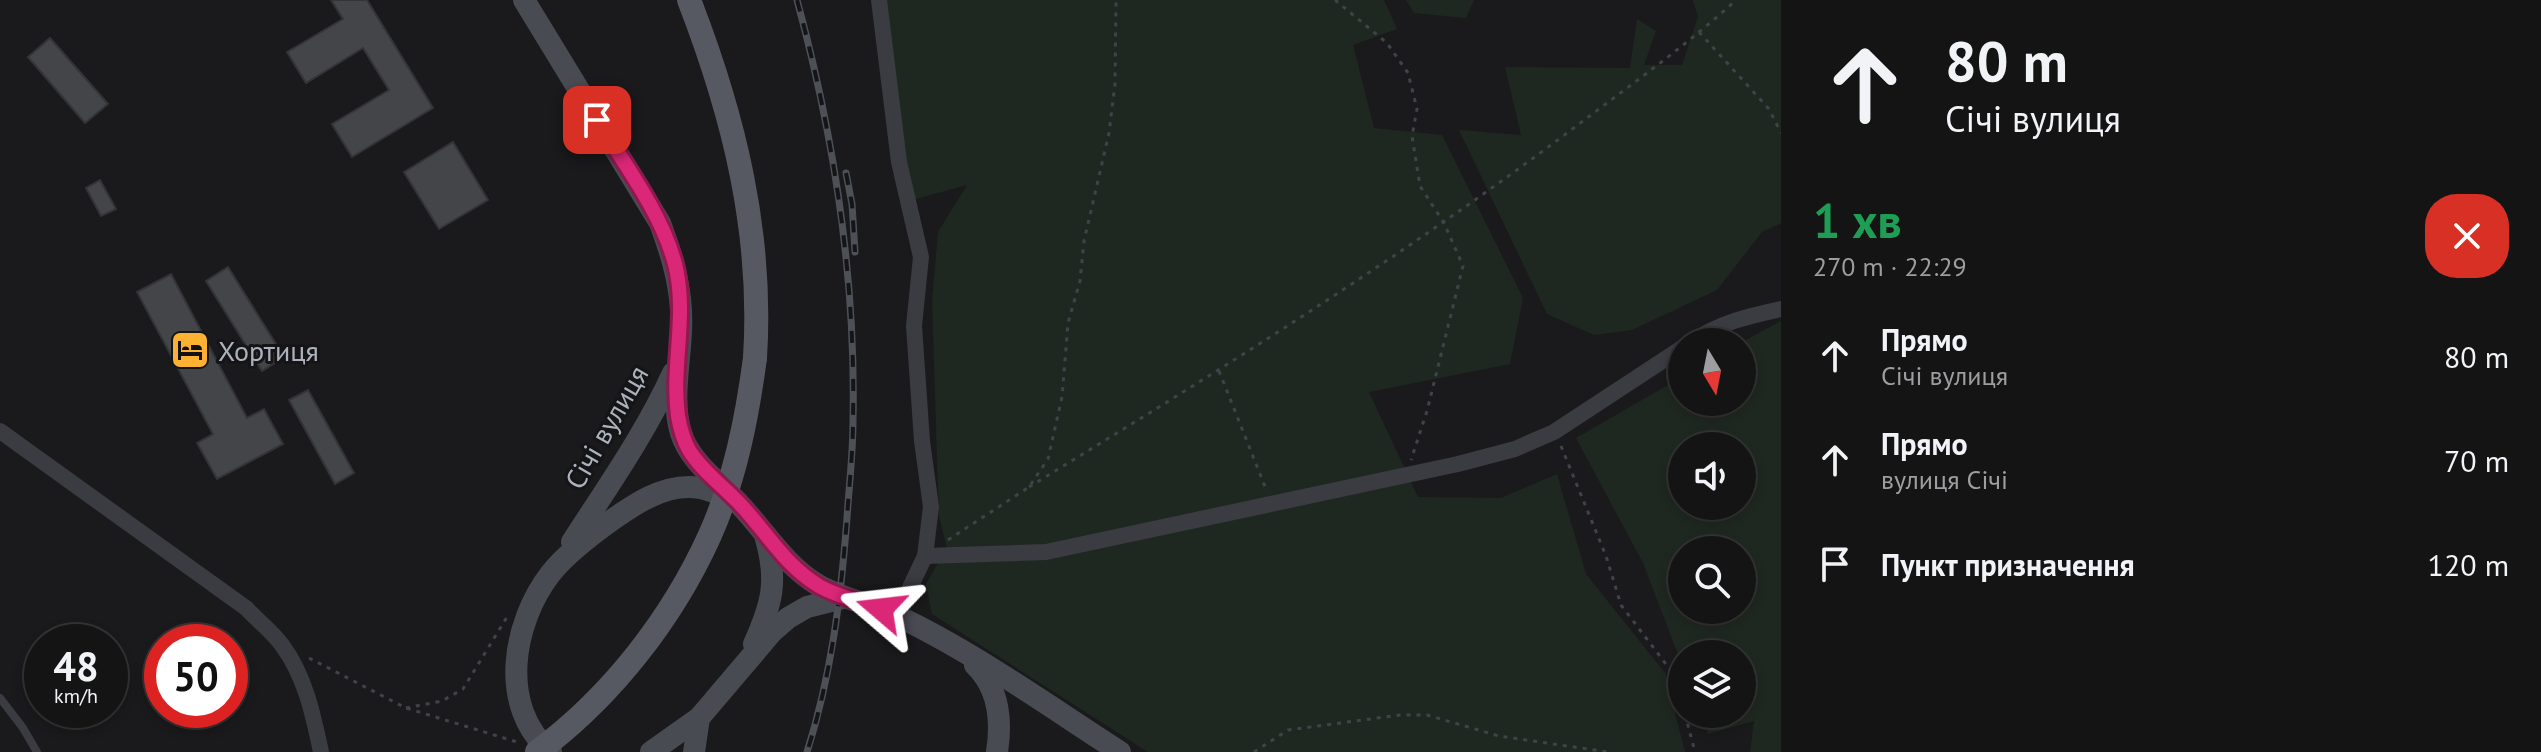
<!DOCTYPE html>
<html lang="uk">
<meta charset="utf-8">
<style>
body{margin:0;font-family:"PT Sans",sans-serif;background:#212122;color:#f1f3f6;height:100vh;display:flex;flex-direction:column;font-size:30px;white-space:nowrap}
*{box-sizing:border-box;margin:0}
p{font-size:26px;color:#9d9ea0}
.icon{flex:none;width:44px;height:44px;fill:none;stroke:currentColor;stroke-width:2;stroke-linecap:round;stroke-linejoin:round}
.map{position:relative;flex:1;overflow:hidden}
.panel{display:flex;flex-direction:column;background:#141415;width:760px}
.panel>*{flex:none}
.top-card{background:#141415;color:#f1f3f6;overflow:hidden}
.needle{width:52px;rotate:170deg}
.buttons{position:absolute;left:1668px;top:328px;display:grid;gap:16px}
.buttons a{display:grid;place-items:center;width:88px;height:88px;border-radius:50%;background:#141415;box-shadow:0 4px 12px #0003,0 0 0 2px #333334;font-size:40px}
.speed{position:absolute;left:24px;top:624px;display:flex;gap:16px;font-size:40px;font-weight:700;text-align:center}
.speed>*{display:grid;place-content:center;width:104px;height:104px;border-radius:50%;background:#141415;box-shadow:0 4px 12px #0003,0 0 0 2px #333334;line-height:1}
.speed small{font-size:20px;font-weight:400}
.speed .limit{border:12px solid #d22;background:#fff;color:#111}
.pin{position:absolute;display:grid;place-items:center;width:68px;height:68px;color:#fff;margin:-34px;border-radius:16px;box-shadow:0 4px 12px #0006}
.me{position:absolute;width:88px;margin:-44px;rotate:287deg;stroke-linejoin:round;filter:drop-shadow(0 0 6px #0008)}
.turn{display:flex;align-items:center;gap:28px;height:168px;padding:0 32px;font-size:36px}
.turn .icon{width:104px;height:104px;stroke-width:2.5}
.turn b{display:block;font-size:56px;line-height:68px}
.round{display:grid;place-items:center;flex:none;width:84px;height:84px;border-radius:32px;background:#212122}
.headline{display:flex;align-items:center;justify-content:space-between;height:136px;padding:0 32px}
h1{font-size:48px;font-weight:600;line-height:60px;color:#1e9e55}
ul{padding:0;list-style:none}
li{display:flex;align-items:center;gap:24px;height:104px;padding:0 32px}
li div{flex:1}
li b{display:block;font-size:30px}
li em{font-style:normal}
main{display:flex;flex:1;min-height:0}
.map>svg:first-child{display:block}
.green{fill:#1f2820;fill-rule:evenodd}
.building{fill:#444549;stroke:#343438;stroke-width:2}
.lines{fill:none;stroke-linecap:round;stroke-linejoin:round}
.path{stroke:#404349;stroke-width:3;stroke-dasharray:4 6;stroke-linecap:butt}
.service{stroke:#3a3c42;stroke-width:8}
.minor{stroke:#3a3c42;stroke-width:16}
.secondary{stroke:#484b52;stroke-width:22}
.primary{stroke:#565961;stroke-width:24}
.rail-casing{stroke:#4d5057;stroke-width:7}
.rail{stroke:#151517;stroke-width:4;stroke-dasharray:12;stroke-linecap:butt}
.primary-bridge{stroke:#565961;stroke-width:24}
.route-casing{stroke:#8e194d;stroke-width:20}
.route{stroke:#db2777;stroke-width:14}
.labels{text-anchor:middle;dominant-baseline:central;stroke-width:6;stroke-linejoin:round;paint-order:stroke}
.poi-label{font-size:28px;fill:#acb1bc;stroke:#151517;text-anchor:start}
.street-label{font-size:28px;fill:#acb1bc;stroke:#151517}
</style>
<main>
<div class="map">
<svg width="1781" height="752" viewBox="0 0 1781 752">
<rect width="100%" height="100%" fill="#1a1a1c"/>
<g class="green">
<path d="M879 0H1384L1397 29 1353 45 1374 128 1442 135 1523 298 1510 364 1369 392 1418 497 1501 498 1557 474 1586 574 1665 673 1685 752H1148L932 614 926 584 947 548 939 516 932 301 938 232 967 185 908 201Z"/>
<path d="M1406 0H1474L1466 18 1414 13Z"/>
<path d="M1693 0H1781V223L1762 232 1717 290 1632 330 1594 335 1547 314 1459 130 1521 135 1505 67 1630 68 1637 19 1656 31 1644 65H1682L1698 17Z"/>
<path d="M1781 321V752H1750L1754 721 1708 734 1701 714H1742V654H1682V665L1643 563 1576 438 1682 377V402H1742V342ZM1682 446H1742V506H1682ZM1682 550H1742V610H1682Z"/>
</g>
<g class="building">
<path d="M331 0H367L433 108 352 157 332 124 389 90 363 48 306 83 287 52 343 19Z"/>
<path d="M50 38 108 104 85 123 28 57Z"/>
<path d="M453 142 488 200 439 229 404 172Z"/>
<path d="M100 180 116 209 101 216 86 188Z"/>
<path d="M228 267 284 357 262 371 206 281Z"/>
<path d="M171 274 247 418 264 409 283 444 217 479 197 443 213 434 137 292Z"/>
<path d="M308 390 354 473 335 484 289 400Z"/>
</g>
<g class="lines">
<g class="path">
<path d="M1335 0 1387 43 1408 73 1417 109 1412 136 1420 186 1444 223 1463 266 1427 411 1411 460"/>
<path d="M1699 32 1769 109 1781 133"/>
<path d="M1219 371 1266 489"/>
<path d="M1561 446 1606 556 1621 605 1675 676 1682 703"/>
<path d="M1029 487C1217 372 1403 257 1579 124 1632 84 1687 45 1736 0"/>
<path d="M948 540 1029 487 1048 459 1062 397 1068 323 1080 281 1084 241 1109 133 1115 84 1116 0"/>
<path d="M309 658 406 708 517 742"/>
<path d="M406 708 442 701 463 689 507 617"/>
<path d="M1685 714 1695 752"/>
<path d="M1254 752 1288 730 1400 715H1427L1499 736 1608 752"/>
</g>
<path class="service" d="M0 698 23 728 37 752"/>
<g class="minor">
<path d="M879 0 899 162 921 257 914 326 922 441 931 507 925 556 897 615"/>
<path d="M1691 342C1719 323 1748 316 1781 309"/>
<path d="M0 431 246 608C257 620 272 631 282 645 305 676 313 714 321 752"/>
<path d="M925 556 1046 552 1458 464 1515 449 1554 432 1682 348"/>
</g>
<g class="secondary">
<path d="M524 0 660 223C673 258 683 292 681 330 680 364 671 400 681 433 690 463 722 484 742 507 767 534 785 565 818 585 843 600 871 603 897 616 972 651 1050 707 1120 752"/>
<path d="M572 542C608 486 645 434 673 373"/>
<path d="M754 644C772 604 778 581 766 539"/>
<path d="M975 665C999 688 1002 720 997 752"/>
<path d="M551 752C498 708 512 623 551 573 567 553 591 535 612 520 635 504 660 487 689 487 704 487 717 493 730 499"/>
<path d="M651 752 699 718 772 632 788 618 807 607 843 598"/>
<path d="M694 752 699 718"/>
</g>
<path class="primary" d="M689 0C734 116 763 233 755 358"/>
<defs>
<g id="rail">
<path d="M797 0C834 136 856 280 853 421 853 454 849 486 847 518 841 597 831 677 807 752"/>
<path d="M846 173 852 204 855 252"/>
</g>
</defs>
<use href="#rail" class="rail-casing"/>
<use href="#rail" class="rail"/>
<path class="primary-bridge" d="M537 752C611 697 672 619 710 535 735 479 747 418 755 358"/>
</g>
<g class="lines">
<defs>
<path id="route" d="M597 120C625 165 661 212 675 264 688 315 671 365 678 416 680 428 683 439 689 450 701 470 723 486 739 503 766 531 784 565 819 586 838 597 860 601 881 609"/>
</defs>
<use href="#route" class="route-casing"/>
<use href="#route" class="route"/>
</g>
<defs>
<symbol id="hotel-square" viewBox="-11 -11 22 22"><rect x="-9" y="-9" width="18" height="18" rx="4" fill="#fcb132" stroke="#151517"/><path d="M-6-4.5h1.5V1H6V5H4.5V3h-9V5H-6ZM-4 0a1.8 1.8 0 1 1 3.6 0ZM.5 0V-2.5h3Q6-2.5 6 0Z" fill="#111"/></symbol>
</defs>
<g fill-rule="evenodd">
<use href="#hotel-square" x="168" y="328" width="44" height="44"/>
</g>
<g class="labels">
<g class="poi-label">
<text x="218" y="350">Хортиця</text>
</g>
<g class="street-label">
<text transform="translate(606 427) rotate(-60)">Січі вулиця</text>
</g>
</g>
</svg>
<div class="buttons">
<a><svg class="needle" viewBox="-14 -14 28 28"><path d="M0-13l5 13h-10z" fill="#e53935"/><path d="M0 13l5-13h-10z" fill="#9d9ea0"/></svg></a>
<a><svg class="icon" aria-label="sound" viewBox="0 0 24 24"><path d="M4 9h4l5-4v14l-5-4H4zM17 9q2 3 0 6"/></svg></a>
<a><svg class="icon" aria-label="search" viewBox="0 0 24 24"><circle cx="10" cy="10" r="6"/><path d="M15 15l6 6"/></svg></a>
<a><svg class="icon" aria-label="layers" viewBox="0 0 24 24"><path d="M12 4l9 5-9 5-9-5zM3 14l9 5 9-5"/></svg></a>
</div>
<div class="speed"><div>48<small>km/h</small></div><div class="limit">50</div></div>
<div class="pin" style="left:597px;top:120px;background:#d93025"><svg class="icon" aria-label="arrive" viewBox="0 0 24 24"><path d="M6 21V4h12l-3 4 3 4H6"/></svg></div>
<svg class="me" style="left:881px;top:609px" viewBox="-20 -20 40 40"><path d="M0-17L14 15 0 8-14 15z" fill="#db2777" stroke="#fff" stroke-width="4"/></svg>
</div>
<section class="panel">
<div class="top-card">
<div class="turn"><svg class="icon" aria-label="ahead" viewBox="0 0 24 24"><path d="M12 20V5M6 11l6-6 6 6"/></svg><div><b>80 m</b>Січі вулиця</div></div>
</div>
<div class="headline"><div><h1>1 хв</h1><p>270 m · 22:29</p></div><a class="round" style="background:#d93025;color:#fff"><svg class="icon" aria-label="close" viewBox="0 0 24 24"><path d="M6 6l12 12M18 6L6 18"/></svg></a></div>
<ul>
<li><svg class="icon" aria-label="ahead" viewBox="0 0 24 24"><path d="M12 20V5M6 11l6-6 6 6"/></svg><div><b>Прямо</b><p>Січі вулиця</p></div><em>80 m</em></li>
<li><svg class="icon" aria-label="ahead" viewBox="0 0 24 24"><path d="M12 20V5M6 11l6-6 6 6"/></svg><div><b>Прямо</b><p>вулиця Січі</p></div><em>70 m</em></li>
<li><svg class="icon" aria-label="arrive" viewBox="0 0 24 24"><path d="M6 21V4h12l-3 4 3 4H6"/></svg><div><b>Пункт призначення</b></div><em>120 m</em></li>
</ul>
</section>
</main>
